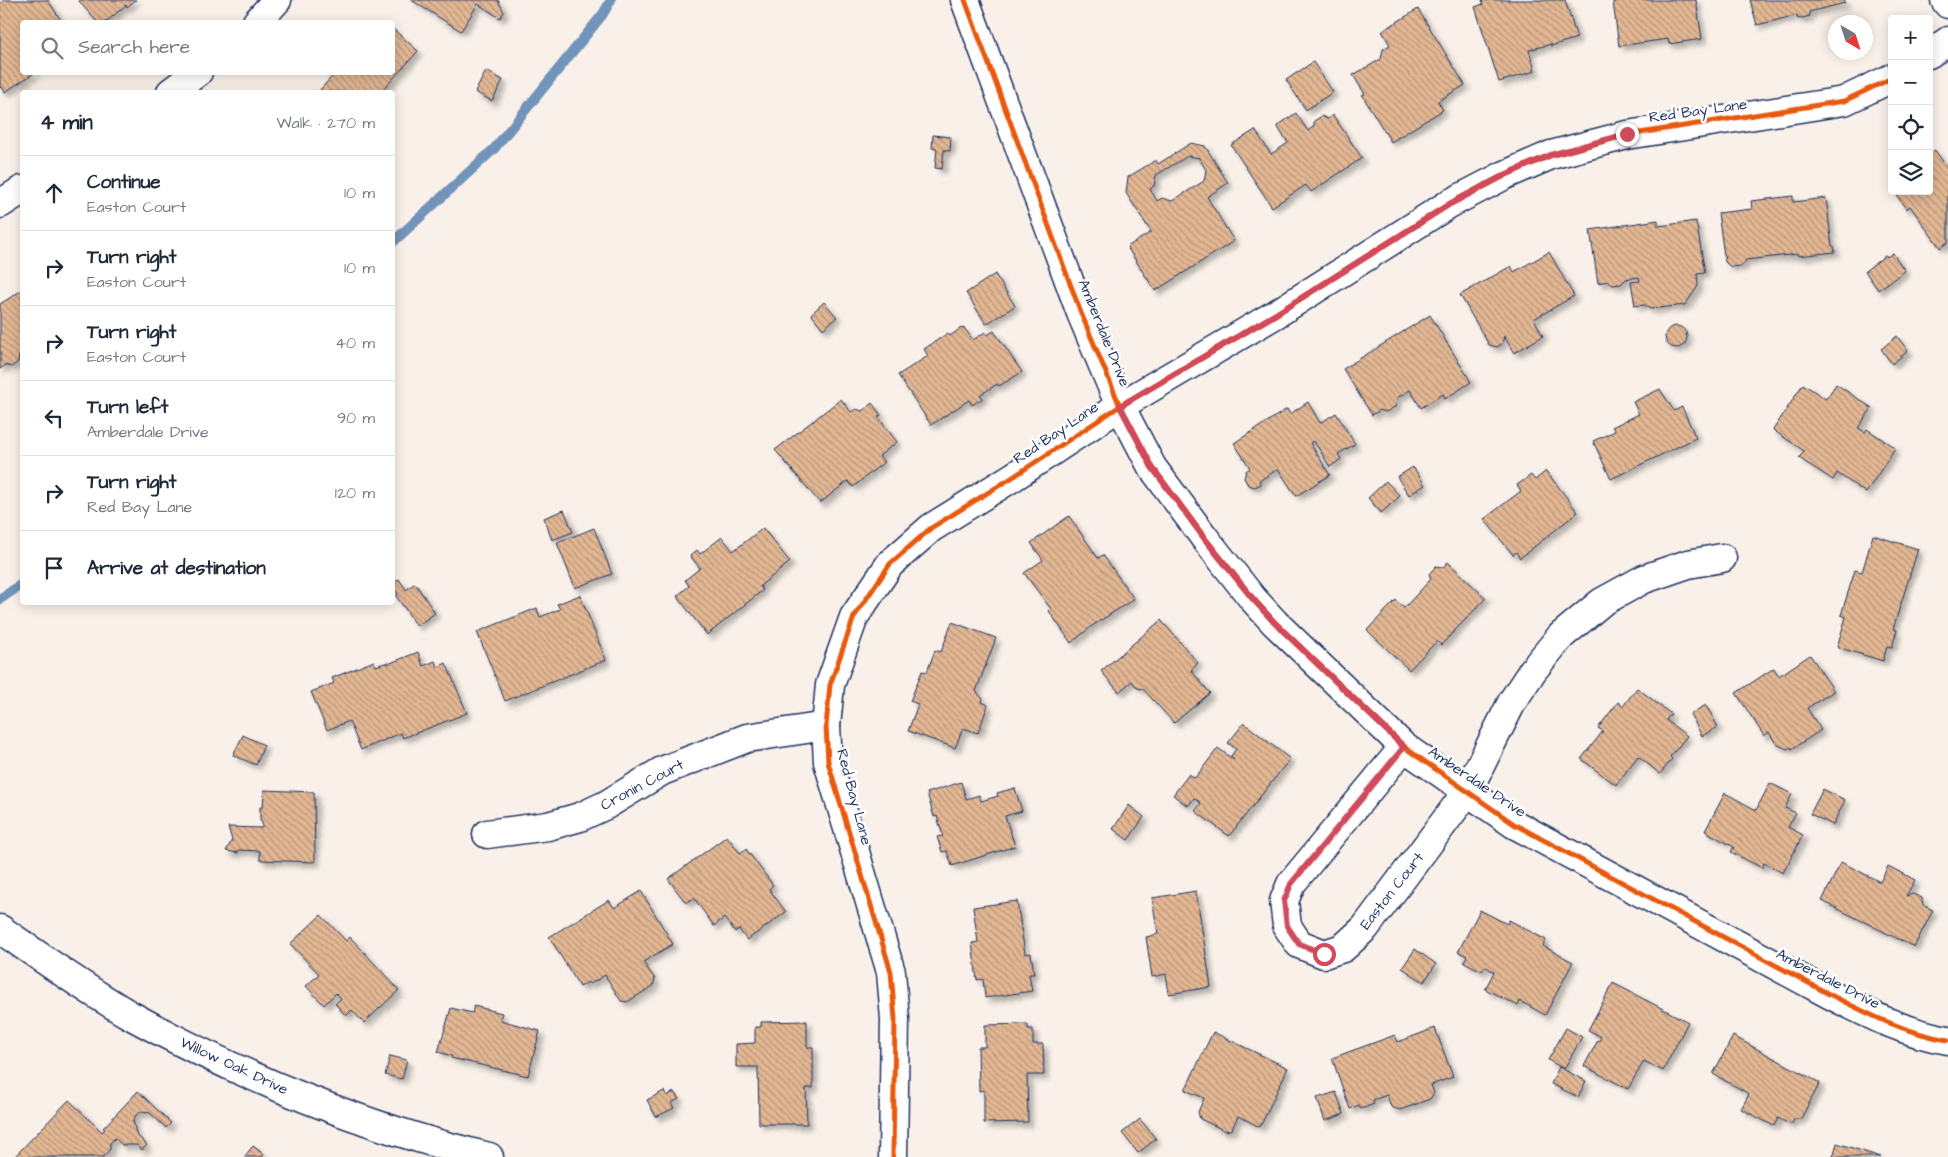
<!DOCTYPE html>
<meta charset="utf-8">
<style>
body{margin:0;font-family:"Architects Daughter",sans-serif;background:#f6f6f7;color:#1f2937}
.controls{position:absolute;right:15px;top:15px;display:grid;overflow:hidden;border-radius:5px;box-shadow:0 2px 12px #0003}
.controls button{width:45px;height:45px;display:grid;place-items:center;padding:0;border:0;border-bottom:1px solid #e0e1e3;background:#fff;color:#1f2937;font:25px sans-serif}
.compass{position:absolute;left:1828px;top:15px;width:45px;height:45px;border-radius:50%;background:#fff;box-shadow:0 2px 12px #0003;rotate:141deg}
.stop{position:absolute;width:15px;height:15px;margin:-11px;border:4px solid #d1495b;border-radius:50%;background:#fff}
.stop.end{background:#d1495b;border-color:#fff;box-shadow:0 1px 5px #0008}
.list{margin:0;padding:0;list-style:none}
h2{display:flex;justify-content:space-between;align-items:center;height:65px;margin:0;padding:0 20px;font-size:21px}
h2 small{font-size:16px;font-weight:400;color:#747a83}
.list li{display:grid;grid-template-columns:32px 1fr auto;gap:15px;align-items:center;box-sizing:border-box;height:75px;padding:0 20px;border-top:1px solid #e0e1e3}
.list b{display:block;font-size:19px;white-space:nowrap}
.list p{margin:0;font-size:16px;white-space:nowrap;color:#747a83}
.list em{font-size:16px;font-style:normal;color:#747a83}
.icon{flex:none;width:28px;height:28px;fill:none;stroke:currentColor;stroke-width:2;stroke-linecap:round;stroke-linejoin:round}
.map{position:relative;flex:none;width:1948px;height:1157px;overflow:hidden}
.search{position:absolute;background:#fff;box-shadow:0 2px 12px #0003;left:20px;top:20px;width:375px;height:55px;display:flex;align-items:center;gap:12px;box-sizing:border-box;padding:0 18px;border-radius:5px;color:#747a83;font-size:19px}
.panel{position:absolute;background:#fff;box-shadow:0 2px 12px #0003;left:20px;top:90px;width:375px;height:515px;border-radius:5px}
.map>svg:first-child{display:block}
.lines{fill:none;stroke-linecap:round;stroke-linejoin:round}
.stream{stroke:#7294ba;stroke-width:10}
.building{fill:url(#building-back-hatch);stroke:#1b2f5e;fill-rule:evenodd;filter:url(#shadow)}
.street-casing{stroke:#1b2f5e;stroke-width:31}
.secondary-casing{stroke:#1b2f5e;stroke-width:31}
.street{stroke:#fff;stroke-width:28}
.secondary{stroke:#fff;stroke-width:28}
.cycleway-casing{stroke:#fff;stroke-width:8}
.cycleway{stroke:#e8590c;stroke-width:5}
.route{stroke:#d1495b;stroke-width:6}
.labels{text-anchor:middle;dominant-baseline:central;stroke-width:5;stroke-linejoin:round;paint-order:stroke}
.street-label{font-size:15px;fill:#1b2f5e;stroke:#fff}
</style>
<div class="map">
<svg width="1948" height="1157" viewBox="0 0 1948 1157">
<defs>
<pattern id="building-back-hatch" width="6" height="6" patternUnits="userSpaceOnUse" patternTransform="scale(1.25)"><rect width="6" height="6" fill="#e3b793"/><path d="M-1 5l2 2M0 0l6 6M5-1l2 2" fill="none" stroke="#b7957b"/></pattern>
<filter id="shadow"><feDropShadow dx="4.5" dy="4.5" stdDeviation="2.5" flood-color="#0004"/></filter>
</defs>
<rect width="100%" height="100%" fill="#f9f1e9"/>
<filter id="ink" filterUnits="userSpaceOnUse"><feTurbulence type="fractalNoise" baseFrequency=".02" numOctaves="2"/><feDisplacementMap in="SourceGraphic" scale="10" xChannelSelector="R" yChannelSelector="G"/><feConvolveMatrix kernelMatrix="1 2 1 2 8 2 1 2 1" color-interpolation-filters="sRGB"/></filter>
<g filter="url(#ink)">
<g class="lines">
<!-- stream -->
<g class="stream">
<path d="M 392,243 L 494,149 L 603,14 L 611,0"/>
<path d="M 0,599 L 22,584"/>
</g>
</g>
<!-- building -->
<g class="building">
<path d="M 4,0 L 48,0 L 62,22 L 22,22 L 22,72 L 36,72 L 5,92 L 2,87 L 0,88 L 0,3 Z"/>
<path d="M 78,0 L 136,0 L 127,7 L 126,5 L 106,22 L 97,22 Z"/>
<path d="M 411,0 L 498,0 L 504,12 L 500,18 L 478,4 L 461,31 Z"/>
<path d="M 1482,0 L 1565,0 L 1577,38 L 1551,46 L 1551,44 L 1529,50 L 1535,71 L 1499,82 L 1475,7 L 1483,4 Z"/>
<path d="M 1623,0 L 1696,0 L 1702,39 L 1669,44 L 1668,39 L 1619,46 L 1613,2 Z"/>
<path d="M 1750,0 L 1844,0 L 1845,3 L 1809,12 L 1810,16 L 1798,19 L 1797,15 L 1757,25 Z"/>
<path d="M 1418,9 L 1465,85 L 1438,101 L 1443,110 L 1391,142 L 1362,95 L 1365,94 L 1353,75 L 1381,59 L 1383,49 L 1390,45 L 1382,31 Z"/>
<path d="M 392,28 L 418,51 L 381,92 L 318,92 L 336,72 L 392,72 Z"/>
<path d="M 1313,62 L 1333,92 L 1306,110 L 1286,80 Z"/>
<path d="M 486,71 L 503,80 L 492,101 L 475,92 Z"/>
<path d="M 1296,113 L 1308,131 L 1314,126 L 1314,121 L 1322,116 L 1327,119 L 1333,115 L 1362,158 L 1311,192 L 1306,185 L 1272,207 L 1231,145 L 1255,130 L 1271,154 L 1288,143 L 1277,126 Z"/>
<path d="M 933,135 L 951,137 L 950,151 L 944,150 L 942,169 L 935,168 L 937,149 L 932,148 Z"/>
<path d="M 1191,143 L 1205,146 L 1228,183 L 1207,197 L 1234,241 L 1155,291 L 1127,247 L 1151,232 L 1126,193 L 1128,177 L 1156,160 L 1158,164 ZM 1188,156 L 1199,158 L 1206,170 L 1204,181 L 1172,201 L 1162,198 L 1157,201 L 1150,189 L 1154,186 L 1156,175 Z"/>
<path d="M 1935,150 L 1948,169 L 1948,242 L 1940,248 L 1910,206 L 1906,209 L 1897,196 L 1902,193 L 1900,191 L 1929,191 L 1929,154 Z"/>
<path d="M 1793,196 L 1793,202 L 1826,198 L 1832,246 L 1834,246 L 1835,252 L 1798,256 L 1798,254 L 1746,260 L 1742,266 L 1731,267 L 1725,262 L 1718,213 L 1752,209 L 1751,201 Z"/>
<path d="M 1658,220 L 1658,226 L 1696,221 L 1705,273 L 1697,274 L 1698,286 L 1685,305 L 1650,309 L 1645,305 L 1635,306 L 1631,282 L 1640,281 L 1639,277 L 1626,279 L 1621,284 L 1613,285 L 1608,281 L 1598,283 L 1590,230 Z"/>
<path d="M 1549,252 L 1574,296 L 1534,319 L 1543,336 L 1514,353 L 1504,336 L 1502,344 L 1497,347 L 1489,345 L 1460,295 L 1511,266 L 1514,272 Z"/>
<path d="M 1893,253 L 1905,271 L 1878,290 L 1865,271 L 1886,255 L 1887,257 Z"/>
<path d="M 995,274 L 1015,306 L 986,324 L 966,293 Z"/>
<path d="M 22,290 L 22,354 L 19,356 L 18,362 L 11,367 L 6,365 L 0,369 L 0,304 Z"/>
<path d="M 824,302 L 837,317 L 823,329 L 811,314 Z"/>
<path d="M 1430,315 L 1471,382 L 1445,399 L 1443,394 L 1421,408 L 1410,390 L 1397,398 L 1396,406 L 1386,412 L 1380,410 L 1372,415 L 1343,369 Z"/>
<circle cx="1676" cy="337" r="11"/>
<path d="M 961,328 L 965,329 L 973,340 L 985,332 L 987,335 L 994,331 L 1022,372 L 999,386 L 997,384 L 980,395 L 983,398 L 972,405 L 969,400 L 931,425 L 898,375 L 928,356 L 924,349 L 948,333 L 950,336 Z"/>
<path d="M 1897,336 L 1908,351 L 1892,364 L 1881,349 Z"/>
<path d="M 1803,384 L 1826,399 L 1836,384 L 1872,408 L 1858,428 L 1865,432 L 1867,429 L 1895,448 L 1866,493 L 1837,473 L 1833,480 L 1799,458 L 1804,451 L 1773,430 Z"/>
<path d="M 1660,389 L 1674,411 L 1682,407 L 1696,438 L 1611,479 L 1593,441 L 1615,431 L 1612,427 L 1639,414 L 1633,402 Z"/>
<path d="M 841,399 L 851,412 L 856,409 L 862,411 L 872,403 L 881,415 L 878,417 L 897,442 L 879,456 L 884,462 L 853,487 L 848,481 L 820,503 L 775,450 Z"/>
<path d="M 1308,402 L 1320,423 L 1336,413 L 1355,444 L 1338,454 L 1341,459 L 1330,467 L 1314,441 L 1310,443 L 1330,475 L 1296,496 L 1278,469 L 1259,481 L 1261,484 L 1255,487 L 1248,485 L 1244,478 L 1246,471 L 1250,468 L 1234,443 L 1287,409 L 1290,414 Z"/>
<path d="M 1413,467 L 1425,485 L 1409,495 L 1397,477 Z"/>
<path d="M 1546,471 L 1578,512 L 1520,558 L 1516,552 L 1513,555 L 1484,519 L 1521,491 L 1517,485 L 1531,475 L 1535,480 Z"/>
<path d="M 1386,481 L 1400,496 L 1381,513 L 1368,498 Z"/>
<path d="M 564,510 L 573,532 L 552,540 L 544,518 Z"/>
<path d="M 1069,516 L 1098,558 L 1103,555 L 1134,599 L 1092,626 L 1071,643 L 1049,611 L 1051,609 L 1024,573 L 1043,560 L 1031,543 Z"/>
<path d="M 594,528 L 612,574 L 575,588 L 557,543 Z"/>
<path d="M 763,528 L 790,562 L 760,586 L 763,590 L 707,635 L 677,596 L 689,586 L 685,580 L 700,568 L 690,556 L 697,550 L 700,554 L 722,537 L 733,551 Z"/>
<path d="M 1873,535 L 1918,549 L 1893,629 L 1897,630 L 1892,647 L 1887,646 L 1883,661 L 1837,647 L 1846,617 L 1841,615 L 1855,570 L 1862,572 Z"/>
<path d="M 1448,562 L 1486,598 L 1441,645 L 1437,641 L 1409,670 L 1367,630 L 1396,600 L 1404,608 L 1431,579 L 1429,574 L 1436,566 L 1443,567 Z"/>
<path d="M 399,579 L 406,590 L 415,583 L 435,613 L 417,626 L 396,596 L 398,594 L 392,586 L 392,584 Z"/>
<path d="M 580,595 L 606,660 L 505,701 L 477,632 L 537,608 L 540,617 L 560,609 L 557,604 Z"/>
<path d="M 1161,620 L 1198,663 L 1191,670 L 1210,693 L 1174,723 L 1143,689 L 1137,688 L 1132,681 L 1119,692 L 1101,671 Z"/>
<path d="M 952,622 L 996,638 L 976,691 L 983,699 L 982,702 L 988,705 L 978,733 L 963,728 L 955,748 L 908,731 L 918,704 L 910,701 L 922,671 L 927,672 L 935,650 L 941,652 Z"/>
<path d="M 418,652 L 423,666 L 435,661 L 438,667 L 446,663 L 467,713 L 403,738 L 401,733 L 361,750 L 349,721 L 327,730 L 311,692 L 334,683 L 332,678 L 374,661 L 376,666 L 388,662 L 388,664 Z"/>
<path d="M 1810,655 L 1834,691 L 1807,708 L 1821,730 L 1792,749 L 1791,747 L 1787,749 L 1776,744 L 1769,732 L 1764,736 L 1736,693 L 1774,668 L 1779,676 Z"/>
<path d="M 1637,688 L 1671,714 L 1666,720 L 1687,736 L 1670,757 L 1672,759 L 1660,774 L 1638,756 L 1616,785 L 1581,759 L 1603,731 L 1598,728 L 1618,702 L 1623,706 Z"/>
<path d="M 1706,705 L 1718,727 L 1702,736 L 1690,714 Z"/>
<path d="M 1244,723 L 1290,759 L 1229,836 L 1195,811 L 1201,803 L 1194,798 L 1188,806 L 1173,795 L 1189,774 L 1195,778 L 1218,748 L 1234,760 L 1231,756 L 1236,749 L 1228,743 Z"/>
<path d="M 243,735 L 264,745 L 256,765 L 233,755 Z"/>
<path d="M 961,782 L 966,799 L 979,795 L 981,801 L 998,796 L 997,793 L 1015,788 L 1022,811 L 1005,816 L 1015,846 L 952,866 L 947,851 L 942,852 L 937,837 L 943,836 L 937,816 L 934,817 L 927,793 Z"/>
<path d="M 1770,783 L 1792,794 L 1785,808 L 1796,813 L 1788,827 L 1803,835 L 1783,873 L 1764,863 L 1762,868 L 1731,852 L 1734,847 L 1705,831 L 1725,793 L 1756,810 Z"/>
<path d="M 1823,789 L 1845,800 L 1833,825 L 1810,814 Z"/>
<path d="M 264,790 L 314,792 L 315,862 L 260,860 L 260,851 L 238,850 L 238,853 L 226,851 L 232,840 L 228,827 L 262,828 L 262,822 L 260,821 L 260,807 L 263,807 Z"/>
<path d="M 1129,805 L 1144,817 L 1128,840 L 1113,829 Z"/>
<path d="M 727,836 L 740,853 L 746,849 L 773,885 L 769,889 L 786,912 L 747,940 L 739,929 L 735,932 L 724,918 L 714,926 L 694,898 L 686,903 L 668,879 Z"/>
<path d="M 1841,862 L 1880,882 L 1888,866 L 1915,880 L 1906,896 L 1913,894 L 1922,898 L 1923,905 L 1933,910 L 1914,947 L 1822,901 Z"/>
<path d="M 641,891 L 673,944 L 643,962 L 655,979 L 653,986 L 627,1002 L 621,1001 L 605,975 L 590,984 L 588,982 L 580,987 L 549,937 L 609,900 L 614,908 Z"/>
<path d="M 1196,891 L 1211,987 L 1169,994 L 1166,974 L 1152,977 L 1146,937 L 1158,934 L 1152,898 Z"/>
<path d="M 1017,901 L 1025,954 L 1031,953 L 1034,974 L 1029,974 L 1032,991 L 985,998 L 983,979 L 977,980 L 972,943 L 978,942 L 973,907 Z"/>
<path d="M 1480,910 L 1507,924 L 1509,920 L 1546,940 L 1543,946 L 1573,962 L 1545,1015 L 1520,1001 L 1518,1006 L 1485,989 L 1494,972 L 1485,966 L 1482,971 L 1464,962 L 1467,956 L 1458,952 Z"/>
<path d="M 321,915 L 346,941 L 350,937 L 399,990 L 364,1023 L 352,1010 L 346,1016 L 335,1004 L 341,998 L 336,993 L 324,1005 L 306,986 L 319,974 L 290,944 Z"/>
<path d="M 1415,949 L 1436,964 L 1424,982 L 1402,968 Z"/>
<path d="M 1613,983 L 1688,1022 L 1663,1071 L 1644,1061 L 1628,1089 L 1584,1066 L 1598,1040 L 1599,1041 L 1601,1037 L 1588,1030 Z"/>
<path d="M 474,1006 L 502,1013 L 500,1020 L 540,1031 L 528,1076 L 451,1058 L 452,1056 L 438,1052 L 451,1008 L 472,1013 Z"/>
<path d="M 807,1021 L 807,1047 L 813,1047 L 813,1088 L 806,1088 L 807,1124 L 759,1124 L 758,1067 L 736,1067 L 736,1044 L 755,1043 L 755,1027 L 761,1027 L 761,1022 Z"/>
<path d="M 1028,1024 L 1028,1029 L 1033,1029 L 1033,1044 L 1043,1044 L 1044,1075 L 1027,1075 L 1028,1122 L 984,1123 L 984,1090 L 979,1091 L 978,1047 L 985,1047 L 985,1025 Z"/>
<path d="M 1435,1028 L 1453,1077 L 1431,1085 L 1434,1093 L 1430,1099 L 1400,1110 L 1391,1107 L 1387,1095 L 1373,1100 L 1374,1104 L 1361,1109 L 1359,1105 L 1350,1109 L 1332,1058 L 1395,1035 L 1398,1042 Z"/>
<path d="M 1566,1028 L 1582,1037 L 1564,1069 L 1548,1060 Z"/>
<path d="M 1213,1032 L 1288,1068 L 1260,1127 L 1238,1116 L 1232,1129 L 1226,1131 L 1200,1119 L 1198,1112 L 1204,1098 L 1185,1090 Z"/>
<path d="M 1733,1036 L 1820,1083 L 1800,1120 L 1795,1118 L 1791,1125 L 1778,1118 L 1774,1126 L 1741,1109 L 1749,1094 L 1713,1074 Z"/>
<path d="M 390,1056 L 407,1060 L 402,1079 L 385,1075 Z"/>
<path d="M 1559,1067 L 1586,1081 L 1578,1097 L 1551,1084 Z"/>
<path d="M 138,1091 L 171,1123 L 166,1128 L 150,1113 L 141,1112 L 136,1115 L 133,1120 L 136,1134 L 147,1145 L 142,1150 L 137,1145 L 122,1145 L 115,1138 L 110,1143 L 110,1149 L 103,1157 L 17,1157 L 15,1156 L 69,1100 L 102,1132 L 105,1129 L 103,1128 Z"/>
<path d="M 664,1091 L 667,1096 L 674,1092 L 679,1099 L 671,1103 L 674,1108 L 656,1117 L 647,1100 Z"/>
<path d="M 1336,1092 L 1344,1114 L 1325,1121 L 1317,1098 Z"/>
<path d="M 1140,1119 L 1156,1139 L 1138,1153 L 1122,1133 Z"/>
<path d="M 1837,1143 L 1881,1157 L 1833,1157 Z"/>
<path d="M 253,1146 L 264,1154 L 262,1157 L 244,1157 Z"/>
</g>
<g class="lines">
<defs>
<g id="street">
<path d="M 965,0 L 1081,313 L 1120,406 L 1152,467 L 1204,537 L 1253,599 L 1275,623 L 1404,747 L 1514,824 L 1829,994 C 1868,1014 1905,1033 1948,1040"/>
<path d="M 1945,0 L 1948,4"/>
<path d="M 257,22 L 277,0"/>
<path d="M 1929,54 L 1948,41"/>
<path d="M 171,92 L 198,72"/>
<path d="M 0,204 L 22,190"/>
<path d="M 1404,747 L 1291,884 L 1284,901 L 1287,926 L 1299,944 L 1324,954 L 1343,948 L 1365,928 L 1467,792 L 1512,702 L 1533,670 L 1561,636 L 1602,602 L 1644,579 L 1688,564 L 1722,558"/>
<path d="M 487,834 L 548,826 L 580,817 L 606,805 L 662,771 L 747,738 L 826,726"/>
<path d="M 893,1157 L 895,1019 L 891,972 L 828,762 L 826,726 L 830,685 L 854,617 L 890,564 L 931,528 L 1013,477 L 1120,406 L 1276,314 L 1449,204 L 1505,175 L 1551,155 L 1627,135 L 1844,101 L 1892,78"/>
</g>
<path id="secondary" d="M 0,929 C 43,959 85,989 130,1015 C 240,1076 366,1128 489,1157"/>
</defs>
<!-- street casing -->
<use href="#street" class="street-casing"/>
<!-- secondary casing -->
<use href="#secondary" class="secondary-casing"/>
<!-- street -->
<use href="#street" class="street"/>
<!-- secondary -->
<use href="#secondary" class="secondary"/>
<defs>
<g id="cycleway">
<path d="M 965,0 L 1081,313 L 1120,406 L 1152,467 L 1204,537 L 1253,599 L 1275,623 L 1404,747 L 1514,824 L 1829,994 C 1868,1014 1905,1033 1948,1040"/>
<path d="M 893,1157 L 895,1019 L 891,972 L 828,762 L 826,726 L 830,685 L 854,617 L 890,564 L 931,528 L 1013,477 L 1120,406 L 1276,314 L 1449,204 L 1505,175 L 1551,155 L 1627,135 L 1844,101 L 1892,78"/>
</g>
</defs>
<!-- cycleway casing -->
<use href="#cycleway" class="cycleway-casing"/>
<!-- cycleway -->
<use href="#cycleway" class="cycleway"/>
</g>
</g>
<g class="lines" filter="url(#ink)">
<!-- route -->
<path class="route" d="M 1324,954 L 1299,944 L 1287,926 L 1284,901 L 1291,884 L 1404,747 L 1275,623 L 1253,599 L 1204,538 L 1152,467 L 1120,406 L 1276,314 L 1450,204 L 1505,175 L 1551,155 L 1627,134"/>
</g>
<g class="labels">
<!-- street labels -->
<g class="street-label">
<text transform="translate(1698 111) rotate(-8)">Red Bay Lane</text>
<text transform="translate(1104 333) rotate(68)">Amberdale Drive</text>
<text transform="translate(1056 433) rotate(-34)">Red Bay Lane</text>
<text transform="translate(1477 782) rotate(34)">Amberdale Drive</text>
<text transform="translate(642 785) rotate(-28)">Cronin Court</text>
<text transform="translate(854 797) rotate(75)">Red Bay Lane</text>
<text transform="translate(1392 891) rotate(-52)">Easton Court</text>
<text transform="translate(1828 979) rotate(27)">Amberdale Drive</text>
<text transform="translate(234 1066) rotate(25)">Willow Oak Drive</text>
</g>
</g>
</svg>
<div class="controls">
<button>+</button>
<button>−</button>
<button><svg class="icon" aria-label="locate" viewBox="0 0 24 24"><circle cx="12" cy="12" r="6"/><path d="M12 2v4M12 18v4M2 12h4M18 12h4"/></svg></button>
<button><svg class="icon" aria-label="layers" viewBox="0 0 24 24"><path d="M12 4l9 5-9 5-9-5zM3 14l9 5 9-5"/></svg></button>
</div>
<svg class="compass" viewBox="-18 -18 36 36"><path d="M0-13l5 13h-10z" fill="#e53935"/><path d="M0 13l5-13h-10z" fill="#747a83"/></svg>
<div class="stop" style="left:1324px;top:954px"></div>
<div class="stop end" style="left:1627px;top:134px"></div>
<div class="search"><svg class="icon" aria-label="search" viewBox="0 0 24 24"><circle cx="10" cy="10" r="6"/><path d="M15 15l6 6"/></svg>Search here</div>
<section class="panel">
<h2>4 min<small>Walk · 270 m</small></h2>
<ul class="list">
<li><svg class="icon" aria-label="ahead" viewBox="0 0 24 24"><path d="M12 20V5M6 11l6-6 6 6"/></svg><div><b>Continue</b><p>Easton Court</p></div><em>10 m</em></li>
<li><svg class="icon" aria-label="right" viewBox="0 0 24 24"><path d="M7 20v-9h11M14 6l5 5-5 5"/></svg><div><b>Turn right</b><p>Easton Court</p></div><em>10 m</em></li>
<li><svg class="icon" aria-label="right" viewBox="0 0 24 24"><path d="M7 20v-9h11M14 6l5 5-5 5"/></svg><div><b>Turn right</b><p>Easton Court</p></div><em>40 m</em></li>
<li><svg class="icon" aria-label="left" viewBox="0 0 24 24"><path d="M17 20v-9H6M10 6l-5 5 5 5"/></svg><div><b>Turn left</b><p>Amberdale Drive</p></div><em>90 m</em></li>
<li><svg class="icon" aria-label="right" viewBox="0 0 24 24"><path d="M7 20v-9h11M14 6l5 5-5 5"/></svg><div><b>Turn right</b><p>Red Bay Lane</p></div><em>120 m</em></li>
<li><svg class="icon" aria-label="arrive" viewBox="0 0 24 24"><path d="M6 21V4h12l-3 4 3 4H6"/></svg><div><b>Arrive at destination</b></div></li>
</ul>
</section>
</div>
